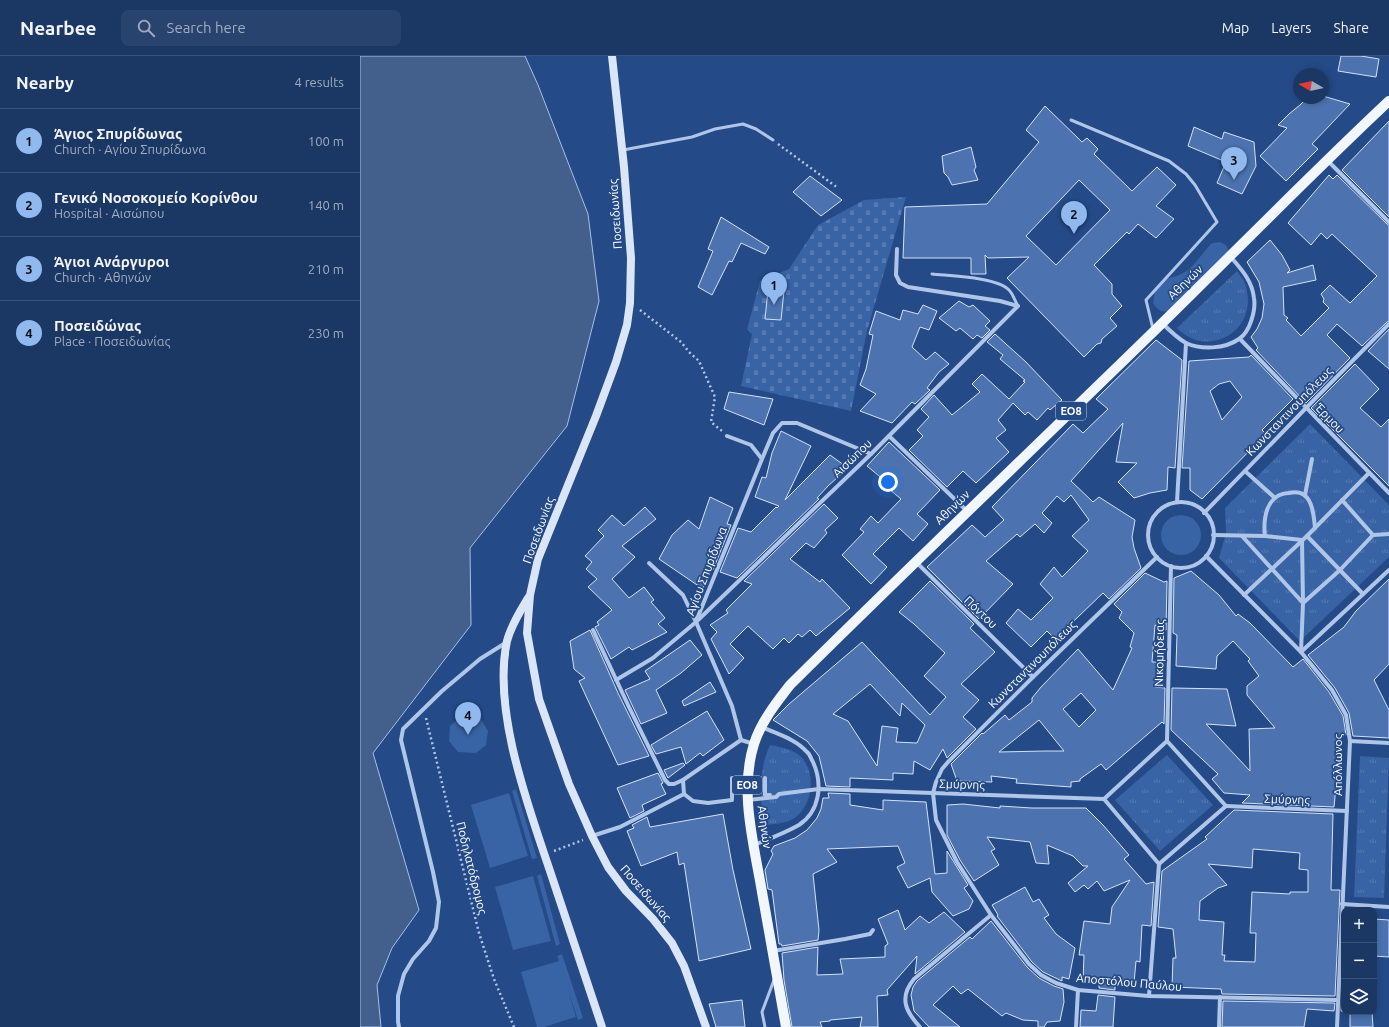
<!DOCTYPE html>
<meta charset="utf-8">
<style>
body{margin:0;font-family:Ubuntu,sans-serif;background:#28436e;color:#f1f3f6}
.controls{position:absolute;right:12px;bottom:12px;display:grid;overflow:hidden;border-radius:8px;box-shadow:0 2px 6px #0003}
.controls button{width:36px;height:36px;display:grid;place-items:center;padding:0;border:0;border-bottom:1px solid #395279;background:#1b3865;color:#f1f3f6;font:20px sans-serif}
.compass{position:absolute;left:933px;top:12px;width:36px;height:36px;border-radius:50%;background:#1b3865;box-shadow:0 2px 6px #0003;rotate:279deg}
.you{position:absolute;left:528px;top:426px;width:14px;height:14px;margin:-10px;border:3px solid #fff;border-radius:50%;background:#1a73e8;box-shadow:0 0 0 6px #1a73e833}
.badge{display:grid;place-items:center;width:26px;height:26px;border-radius:50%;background:#90b9f0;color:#111;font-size:13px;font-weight:700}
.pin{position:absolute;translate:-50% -33px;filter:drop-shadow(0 1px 2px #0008)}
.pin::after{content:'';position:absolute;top:21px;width:14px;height:12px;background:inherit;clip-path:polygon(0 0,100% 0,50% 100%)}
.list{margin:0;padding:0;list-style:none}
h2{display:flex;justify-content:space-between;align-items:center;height:52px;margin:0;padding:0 16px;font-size:17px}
h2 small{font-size:13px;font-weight:400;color:#a0acbf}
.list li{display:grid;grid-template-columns:26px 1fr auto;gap:12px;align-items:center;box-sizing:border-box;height:64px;padding:0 16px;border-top:1px solid #395279}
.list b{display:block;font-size:15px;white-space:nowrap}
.list p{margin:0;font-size:13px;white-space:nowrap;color:#a0acbf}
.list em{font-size:13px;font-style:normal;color:#a0acbf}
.icon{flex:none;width:22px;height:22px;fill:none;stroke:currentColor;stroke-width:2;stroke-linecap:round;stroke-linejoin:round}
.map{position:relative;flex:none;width:1029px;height:971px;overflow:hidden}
header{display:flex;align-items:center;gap:24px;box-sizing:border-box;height:56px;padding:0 20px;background:#1b3865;border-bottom:1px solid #395279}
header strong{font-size:19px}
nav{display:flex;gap:22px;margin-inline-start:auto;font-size:14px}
.search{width:280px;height:36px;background:#28436e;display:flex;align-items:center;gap:10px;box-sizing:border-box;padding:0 14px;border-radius:8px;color:#a0acbf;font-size:15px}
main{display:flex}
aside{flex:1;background:#1b3865}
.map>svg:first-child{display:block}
.green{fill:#3863a4}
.cemetery{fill:url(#cemetery-stones)}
.park{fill:url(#park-tufts)}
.water{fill:#435f8b;stroke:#a3c1ea}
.building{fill:#4c73af;stroke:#d3e2f7;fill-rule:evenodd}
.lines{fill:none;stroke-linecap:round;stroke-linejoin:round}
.street-tunnel{stroke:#456599;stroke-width:4;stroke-dasharray:4 2;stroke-linecap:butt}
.path{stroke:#afc6e9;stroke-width:2.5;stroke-dasharray:2 3;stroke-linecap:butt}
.lane{stroke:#afc6e9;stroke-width:3}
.street{stroke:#afc6e9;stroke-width:4}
.secondary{stroke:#dae5f8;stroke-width:8}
.primary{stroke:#f2f6fe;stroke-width:10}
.labels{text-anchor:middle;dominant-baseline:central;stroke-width:3.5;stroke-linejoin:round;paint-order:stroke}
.shield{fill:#244a87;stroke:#bdc9db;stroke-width:1}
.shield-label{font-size:11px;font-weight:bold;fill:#fff}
.street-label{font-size:12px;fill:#fff;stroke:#244a87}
</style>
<header>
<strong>Nearbee</strong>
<div class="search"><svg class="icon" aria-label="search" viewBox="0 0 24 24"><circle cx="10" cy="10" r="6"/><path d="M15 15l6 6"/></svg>Search here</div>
<nav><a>Map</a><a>Layers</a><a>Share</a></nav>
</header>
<main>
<aside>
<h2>Nearby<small>4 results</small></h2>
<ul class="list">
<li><span class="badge">1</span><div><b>Άγιος Σπυρίδωνας</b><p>Church · Αγίου Σπυρίδωνα</p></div><em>100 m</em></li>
<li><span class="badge">2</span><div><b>Γενικό Νοσοκομείο Κορίνθου</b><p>Hospital · Αισώπου</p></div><em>140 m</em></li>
<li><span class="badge">3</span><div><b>Άγιοι Ανάργυροι</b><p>Church · Αθηνών</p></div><em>210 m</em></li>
<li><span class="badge">4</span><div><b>Ποσειδώνας</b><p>Place · Ποσειδωνίας</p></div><em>230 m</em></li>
</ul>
</aside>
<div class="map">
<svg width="1029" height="971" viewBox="0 0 1029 971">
<defs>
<pattern id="cemetery-stones" width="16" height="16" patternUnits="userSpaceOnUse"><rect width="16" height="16" fill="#3863a4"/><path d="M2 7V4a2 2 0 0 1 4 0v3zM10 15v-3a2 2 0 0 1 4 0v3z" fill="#567ab2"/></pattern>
<pattern id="park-tufts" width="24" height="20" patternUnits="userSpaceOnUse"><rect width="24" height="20" fill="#3863a4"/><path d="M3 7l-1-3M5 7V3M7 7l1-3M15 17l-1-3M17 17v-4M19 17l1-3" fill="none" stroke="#567ab2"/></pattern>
</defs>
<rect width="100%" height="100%" fill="#244a87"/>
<!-- green -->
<g class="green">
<path d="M 860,186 L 866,189 L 868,193 L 867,198 L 808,255 C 800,257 797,253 793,247 C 797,215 810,228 829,213 C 837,206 844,195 852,187 Z"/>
<circle cx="821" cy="479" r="20"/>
<path d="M 101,660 L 120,662 L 128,675 L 126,689 L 116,697 L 98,696 L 89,685 L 90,670 Z"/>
<path d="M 156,733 L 177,802 L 172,803 L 152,735 Z"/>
<path d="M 149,737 L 168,800 L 130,812 L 111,749 Z"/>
<path d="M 181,818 L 200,888 L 196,890 L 177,820 Z"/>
<path d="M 173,820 L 191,885 L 153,894 L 135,831 Z"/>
<path d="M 202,898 L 223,962 L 218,964 L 207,931 L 216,961 L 184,971 L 177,971 L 161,916 L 199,905 L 197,900 Z"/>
</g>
<!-- cemetery -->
<path class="cemetery" d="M 546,141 L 507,275 L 491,355 L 381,330 L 392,278 L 387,273 L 400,225 L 429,213 L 458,169 L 504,144 Z"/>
<!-- park -->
<g class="park">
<path d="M 877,215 C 879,218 882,222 884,225 C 887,232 888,240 888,246 C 886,283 842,299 817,272 Z"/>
<path d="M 950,368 L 1029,449 L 1029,501 L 940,585 L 859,502 L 866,477 L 865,452 Z"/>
<path d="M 410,689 C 420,691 432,693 439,699 C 459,716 452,756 429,765 C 421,768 412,768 404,769 C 400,742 398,715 410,689 Z"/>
<path d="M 807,699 L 853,749 L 800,795 L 755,744 Z"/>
<path d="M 1000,700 L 1029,702 L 1024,842 L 994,841 Z"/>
</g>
<!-- water -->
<path class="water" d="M 0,0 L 165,0 L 178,29 L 228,158 L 239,245 L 207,370 L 110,492 L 111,569 L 13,697 L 59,854 L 32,892 L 17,929 L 21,971 L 0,971 Z"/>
<!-- building -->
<g class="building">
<path d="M 981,0 L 1001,0 L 1019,3 L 1016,21 L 978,15 Z"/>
<path d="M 963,40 L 990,48 L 952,88 L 958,93 L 926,125 L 900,100 L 927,72 L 918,69 L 929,58 L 940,49 L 947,42 L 963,42 Z"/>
<path d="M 685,50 L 722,86 L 727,82 L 738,93 L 734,98 L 772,135 L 797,111 L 816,129 L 796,150 L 814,163 L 796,182 L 778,168 L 769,178 L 767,176 L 734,209 L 752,228 L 752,238 L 762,250 L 750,262 L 757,270 L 742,283 L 741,287 L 737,288 L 724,301 L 647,222 L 669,201 L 628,202 L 625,199 L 626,218 L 611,218 L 611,202 L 543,202 L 545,151 L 627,148 L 679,86 L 666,74 ZM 719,124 L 750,154 L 696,209 L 666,180 Z"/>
<path d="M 1029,65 L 1029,161 L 982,114 Z"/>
<path d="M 834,71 L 862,83 L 864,76 L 894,86 L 896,110 L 882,138 L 857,127 L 866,106 L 828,90 Z"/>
<path d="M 611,91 L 616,111 L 614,114 L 618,124 L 592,129 L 588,121 L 584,117 L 582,100 Z"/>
<path d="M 969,119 L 973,123 L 977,119 L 1027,168 L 1029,169 L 1029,265 L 1027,266 L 1002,290 L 977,268 L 967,279 L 990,302 L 946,347 L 896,294 L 898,292 L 891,281 L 897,273 L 902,262 L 904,248 L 899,226 L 887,206 L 910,184 L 922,199 L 930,214 L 927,217 L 953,209 L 956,224 L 923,231 L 924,259 L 928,262 L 926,264 L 941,280 L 969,252 L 963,246 L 964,243 L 961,238 L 970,229 L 990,247 L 1017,220 L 972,178 L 967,183 L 961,177 L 951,189 L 928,167 Z"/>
<path d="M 450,120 L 482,144 L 461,160 L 433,136 Z"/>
<path d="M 361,161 L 409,191 L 405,198 L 381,187 L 372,206 L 369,205 L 352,239 L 338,231 L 353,195 L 348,193 Z"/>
<path d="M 408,234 L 424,235 L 421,264 L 405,263 Z"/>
<path d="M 599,245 L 609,251 L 613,249 L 630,265 L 625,270 L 630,274 L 622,282 L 617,279 L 613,283 L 600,272 L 596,275 L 579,262 Z"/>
<path d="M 563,249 L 577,255 L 569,274 L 560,271 L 552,291 L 566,304 L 575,296 L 589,308 L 579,316 L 567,332 L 570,334 L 555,348 L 552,346 L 532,367 L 500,355 L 516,338 L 500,329 L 506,313 L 513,279 L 509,278 L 516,255 L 540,264 L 543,254 L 558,258 Z"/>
<path d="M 1029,273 L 1029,313 L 1008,295 Z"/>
<path d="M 635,278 L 666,306 L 702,344 L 690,354 L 688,352 L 677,364 L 668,356 L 665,359 L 653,347 L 638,364 L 646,374 L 636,382 L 649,396 L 616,427 L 603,415 L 587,431 L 549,394 L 563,380 L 557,374 L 569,361 L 561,353 L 574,339 L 592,359 L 620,336 L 612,328 L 622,318 L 649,343 L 665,326 L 663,325 L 665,324 L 640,303 L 643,299 L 627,286 Z"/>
<path d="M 796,284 L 822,304 L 815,412 L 808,411 L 807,434 L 790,437 L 774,442 L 758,426 L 777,407 L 756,406 L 763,367 L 711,425 L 733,446 L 739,441 L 775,464 L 772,481 L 774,492 L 781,512 L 749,543 L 743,537 L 695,583 L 687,575 L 671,591 L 646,567 L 658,553 L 671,564 L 693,542 L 680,528 L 694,511 L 702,521 L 728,495 L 712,480 L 729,464 L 711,439 L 704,446 L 697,440 L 682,457 L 692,467 L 684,477 L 675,468 L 660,481 L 657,478 L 626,505 L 653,528 L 619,563 L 567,511 L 612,469 L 625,481 L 644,464 L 632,451 L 713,368 L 723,377 L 748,353 L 736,343 Z"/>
<path d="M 891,299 L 933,343 L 902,374 L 906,378 L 842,443 L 830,434 L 830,412 L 822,412 L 829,305 L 889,301 ZM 870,325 L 882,341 L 862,364 L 850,335 L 859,328 Z"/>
<path d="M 995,308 L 1019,333 L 1000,352 L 1021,371 L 1029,363 L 1029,430 L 951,352 Z"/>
<path d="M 369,336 L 413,343 L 404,369 L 364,353 Z"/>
<path d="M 421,375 L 451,390 L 425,444 L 470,399 L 488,412 L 468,430 L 457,442 L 459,443 L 377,522 L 360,516 L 378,472 L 391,476 L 416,451 L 417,452 L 419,450 L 395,441 L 402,421 L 406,422 L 412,397 Z"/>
<path d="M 529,386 L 580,434 L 557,458 L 568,468 L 553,485 L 539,472 L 513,498 L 527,511 L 511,528 L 482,499 L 504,476 L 500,473 L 511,460 L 518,467 L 541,443 L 529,433 L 531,430 L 507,410 Z"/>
<path d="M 350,441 L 373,452 L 367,468 L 371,469 L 353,514 L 350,513 L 343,533 L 299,503 L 312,479 L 328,464 L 339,473 Z"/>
<path d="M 464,448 L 478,462 L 465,474 L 467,477 L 454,492 L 446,487 L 430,503 L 460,526 L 462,523 L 490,552 L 456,580 L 450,574 L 442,581 L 438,578 L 429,587 L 424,582 L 413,593 L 388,570 L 370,588 L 384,602 L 369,618 L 351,583 L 357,576 L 350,569 L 368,557 L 366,554 L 392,528 L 384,525 Z"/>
<path d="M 285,451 L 296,463 L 262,490 L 275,501 L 252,523 L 269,542 L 284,531 L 294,544 L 291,546 L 305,562 L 298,568 L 307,576 L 272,594 L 269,591 L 251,603 L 235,571 L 239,569 L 237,566 L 252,554 L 228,531 L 237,523 L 226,513 L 232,506 L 225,500 L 244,480 L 238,474 L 252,459 L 264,470 Z"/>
<path d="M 831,515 L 859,539 L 876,560 L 878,558 L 890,567 L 933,611 L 943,603 L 969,636 L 983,660 L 986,679 L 981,679 L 974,751 L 882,747 L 890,739 L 864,737 L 852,723 L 858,718 L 811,674 L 812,632 L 867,633 L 876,670 L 846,668 L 890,715 L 889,673 L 915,672 L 887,639 L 887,630 L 899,620 L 888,605 L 890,603 L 873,585 L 857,600 L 856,613 L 816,610 L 817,579 L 813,577 L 814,522 Z"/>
<path d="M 785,517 L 804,526 L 807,525 L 806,574 L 795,569 L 792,606 L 799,606 L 795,631 L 805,632 L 804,668 L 802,666 L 746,714 L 741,708 L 720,723 L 720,725 L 711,726 L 711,731 L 656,727 L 657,723 L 631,720 L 632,726 L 597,725 L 591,708 L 622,677 L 623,678 L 645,659 L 649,664 L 672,646 L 672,642 L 681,631 L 718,593 L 753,634 L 772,592 L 770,591 L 774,577 L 759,562 L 762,556 L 754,548 ZM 721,637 L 736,654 L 719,671 L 703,653 ZM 679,664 L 704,695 L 685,695 L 639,696 Z"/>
<path d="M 1029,523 L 1029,608 L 1014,624 L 1029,654 L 1029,682 L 993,680 L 989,657 L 975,632 L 948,599 L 984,571 L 996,555 Z"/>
<path d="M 570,525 L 614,568 L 610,572 L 635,596 L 601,628 L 619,644 L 603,661 L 616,673 L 587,702 L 583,693 L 570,714 L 554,705 L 553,718 L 533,717 L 533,724 L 490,722 L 490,731 L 466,730 L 459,700 L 447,685 L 413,664 L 429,648 L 502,586 L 570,659 L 586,641 L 564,620 L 585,597 L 554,568 L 539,556 ZM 510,628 L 540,660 L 542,647 L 565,669 L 557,687 L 536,686 L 538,672 L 522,670 L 517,710 L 488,665 L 473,658 Z"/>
<path d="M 230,574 L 258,637 L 289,700 L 258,709 L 219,625 L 225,622 L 214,613 L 210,585 Z"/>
<path d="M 330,584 L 342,599 L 321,617 L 296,634 L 307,657 L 281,668 L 265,634 L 290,623 L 285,615 Z"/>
<path d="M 350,626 L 356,636 L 324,650 L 322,645 Z"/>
<path d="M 347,655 L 364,684 L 343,700 L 340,697 L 326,708 L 321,691 L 296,698 L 291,689 Z"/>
<path d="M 323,707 L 325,709 L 308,722 L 304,714 Z"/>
<path d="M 298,717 L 303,727 L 301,728 L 306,738 L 282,749 L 284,755 L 270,762 L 257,732 Z"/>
<path d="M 468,737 L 490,738 L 490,749 L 523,754 L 523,744 L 566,746 L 575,818 L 587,817 L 587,795 L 608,829 L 604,832 L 613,845 L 609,853 L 593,860 L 572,836 L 570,822 L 548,832 L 537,811 L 545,807 L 538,790 L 467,793 L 477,806 L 453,818 L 459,874 L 458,884 L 422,890 L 421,888 L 419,888 L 412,834 L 408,833 L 405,814 L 413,798 L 411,795 L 414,790 L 435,782 L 447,774 L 457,762 L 461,753 L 463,742 L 469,742 Z"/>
<path d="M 603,748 L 640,752 L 640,750 L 672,752 L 726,752 L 743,769 L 769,799 L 764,803 L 786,828 L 794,826 L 791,870 L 782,869 L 780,906 L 776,905 L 774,927 L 755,925 L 755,934 L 739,932 L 739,927 L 723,925 L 724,899 L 719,899 L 724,865 L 750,868 L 752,851 L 770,824 L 744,835 L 737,825 L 728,833 L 724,829 L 715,836 L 708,827 L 728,810 L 723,810 L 713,800 L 687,789 L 689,808 L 676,807 L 670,786 L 627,781 L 635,793 L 631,795 L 639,809 L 614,825 L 600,804 L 587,779 L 587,749 Z"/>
<path d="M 874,754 L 973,758 L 971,834 L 980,834 L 975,940 L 862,938 L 861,933 L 812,931 L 813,902 L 816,902 L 813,873 L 798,871 L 802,815 L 847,783 L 845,781 ZM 893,793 L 940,797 L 939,813 L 948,814 L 948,836 L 930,836 L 930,838 L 892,836 L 890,877 L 896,877 L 895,906 L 864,905 L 865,899 L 862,899 L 864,866 L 839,864 L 840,845 L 858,832 L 867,829 L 848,808 L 892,812 Z"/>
<path d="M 363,758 L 373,814 L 391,893 L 339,905 L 324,807 L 319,809 L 317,796 L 281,810 L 267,775 L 274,772 L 272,769 L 287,761 L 290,771 Z"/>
<path d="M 665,831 L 673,846 L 679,843 L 689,859 L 684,862 L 696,878 L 715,892 L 709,923 L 702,921 L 702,925 L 683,916 L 672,906 L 637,860 L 638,859 L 632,849 Z"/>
<path d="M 538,854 L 545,874 L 560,860 L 569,867 L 584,856 L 605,876 L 555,918 L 557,900 L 527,934 L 528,939 L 517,940 L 518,971 L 500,971 L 502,961 L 470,964 L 470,965 L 460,966 L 462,971 L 432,971 L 424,924 L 422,897 L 458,891 L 457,919 L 483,918 L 480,903 L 525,901 L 525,890 L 528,888 L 518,863 Z"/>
<path d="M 1014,863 L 1029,864 L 1029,901 L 1014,900 Z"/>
<path d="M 631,865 L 667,911 L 679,922 L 694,930 L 703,933 L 704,946 L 700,965 L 687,966 L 684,971 L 678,971 L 678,965 L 663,964 L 646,957 L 642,960 L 608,933 L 601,938 L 593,930 L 573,949 L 600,971 L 569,971 L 554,955 L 551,939 L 553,931 L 557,925 L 610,881 L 612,883 Z"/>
<path d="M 984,894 L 984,955 L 981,955 Z"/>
<path d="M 738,939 L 755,941 L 753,971 L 720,971 L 721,954 L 736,955 Z"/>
<path d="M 382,944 L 385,971 L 356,971 L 349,948 Z"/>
<path d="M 863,945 L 975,947 L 974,955 L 947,953 L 944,971 L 862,971 Z"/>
<path d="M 990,956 L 1012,956 L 1013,971 L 990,971 Z"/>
</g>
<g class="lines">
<!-- street-tunnel -->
<path class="street-tunnel" d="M 372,722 L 405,722"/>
<!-- path -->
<g class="path">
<path d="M 418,88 L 478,132"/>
<path d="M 280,254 L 321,286 L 329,296 L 339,305 L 355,341 L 351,366 L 362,375"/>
<path d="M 66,662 L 119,877 L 134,923 L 154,971"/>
<path d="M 194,795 L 223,784"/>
</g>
<!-- lane -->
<g class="lane">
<path d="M 711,64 L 809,105 L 826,118 L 835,129 L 857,166 L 786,244 L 793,273"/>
<path d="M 263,94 L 332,81 L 355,73 L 383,68 L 396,73 L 413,84"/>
<path d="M 572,218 C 590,220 637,221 649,234 C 653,238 655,245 658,250"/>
<path d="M 405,971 L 402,956 L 414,924"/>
</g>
<!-- street -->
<g class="street">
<path d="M 967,104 L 1029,166"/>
<path d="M 802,267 C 809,274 817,282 826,287 C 841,294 865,293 879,283 C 890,276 896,254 894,242 C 892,224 881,213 870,200"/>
<path d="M 880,283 L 1029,437"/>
<path d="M 367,380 L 391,389 L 402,403"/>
<path d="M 529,380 L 607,455"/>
<path d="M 885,415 L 915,442"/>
<path d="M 945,439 L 952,403"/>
<path d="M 817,446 L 826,287"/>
<circle cx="821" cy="479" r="33"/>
<path d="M 844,457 L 946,352 L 1029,268"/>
<path d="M 853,479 L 905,480 L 942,484 L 943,547 L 941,596"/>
<path d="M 1013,479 L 1029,478"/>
<path d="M 882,480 L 943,547 L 980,514 L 1013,479 L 982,444"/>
<path d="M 905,480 C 903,463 906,438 929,437 C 934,436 940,436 944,439 C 953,445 954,462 955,472"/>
<path d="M 947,480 L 1003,538"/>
<path d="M 846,500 L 941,596 L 972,634 L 986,659 L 990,685 L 977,971"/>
<path d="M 797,501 L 673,621 L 588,706 L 582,713 L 576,726 L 573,737 L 576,764 L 597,806 L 631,859 L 669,908 L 681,919 L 696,927 L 718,934 L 789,940 L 977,944"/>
<path d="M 556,506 L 673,621"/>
<path d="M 289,507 L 323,539 L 336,566 L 372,650 L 381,684"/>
<path d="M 884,539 L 947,480 L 1009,417"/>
<path d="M 337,563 L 402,403 L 413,377 L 422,367 L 437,367 L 511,398"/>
<path d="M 233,574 L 268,649 L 305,724 L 309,728 L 314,728 L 323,724 L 381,684"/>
<path d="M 941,596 L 1029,514"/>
<path d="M 256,624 L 293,602 L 336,566 L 511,398 L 658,250 L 640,245 L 548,231 L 540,227 L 536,219 L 537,193"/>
<path d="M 381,684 L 394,688"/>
<path d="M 807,685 L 811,510"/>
<path d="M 990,685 L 1029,687"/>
<path d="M 405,722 L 405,739 L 410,739"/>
<path d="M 324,738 L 333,745 L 348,747 L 372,744 L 372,722"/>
<path d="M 744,743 L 807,685 L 866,750"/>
<path d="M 744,743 L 799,808 L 866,750"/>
<path d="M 388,744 L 416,741 L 419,738 L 459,733 L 744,743"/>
<path d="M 866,750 L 987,755"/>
<path d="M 232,780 L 260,771 L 324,738 L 323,724"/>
<path d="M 394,789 C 409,783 425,777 439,769 C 460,755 463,728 453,706 C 451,703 450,698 447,696 C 436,683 417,678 402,671"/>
<path d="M 982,848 L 1029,851"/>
<path d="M 413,895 L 485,883 L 510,878 L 513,874"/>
<path d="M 789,940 L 799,808"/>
<path d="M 39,971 L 38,966 L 38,940 L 44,918 L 53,903 L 69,885 L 76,872 L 79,846 L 73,816 L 41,684 L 43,673 L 82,635 L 120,603 L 147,586"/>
<path d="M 560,971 C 545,955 539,941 554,923 L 631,859"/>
<path d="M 716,971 L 718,934"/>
<path d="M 859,971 L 860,941"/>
</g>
<!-- secondary -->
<g class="secondary">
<path d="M 252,0 L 264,111 L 271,202 L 270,247 L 267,269 L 256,306 L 236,360 L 178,503 L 170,539 L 167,577 L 179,643 L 209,728 L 232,780 L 248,811 L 266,835 L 293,863 L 312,887 L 324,910 L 346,971"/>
<path d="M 168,542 C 160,556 151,569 147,585 C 132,655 169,752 191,818 C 208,869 225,920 242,971"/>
</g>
<!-- primary -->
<path class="primary" d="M 426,971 C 418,926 410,881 402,836 C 394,788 379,736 394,688 C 401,666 416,647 430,629 C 549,511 669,397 789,280 C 869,202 947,122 1029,45"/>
</g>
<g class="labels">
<!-- shield labels -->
<g class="shield">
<rect x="696" y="346" width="30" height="18" rx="3"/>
<rect x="372" y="720" width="30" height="18" rx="3"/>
</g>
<g class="shield-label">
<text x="711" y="355">ΕΟ8</text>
<text x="387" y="729">ΕΟ8</text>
</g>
<!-- street labels -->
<g class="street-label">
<text transform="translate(255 158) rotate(-94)">Ποσειδωνίας</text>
<text transform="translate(825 226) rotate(-44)">Αθηνών</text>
<text transform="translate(929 355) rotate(-46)">Κωνσταντινουπόλεως</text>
<text transform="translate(970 362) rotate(46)">Έρμου</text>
<text transform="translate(492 402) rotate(-44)">Αισώπου</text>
<text transform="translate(592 451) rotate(-44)">Αθηνών</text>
<text transform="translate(178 474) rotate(-70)">Ποσειδωνίας</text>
<text transform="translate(346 515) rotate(-69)">Αγίου Σπυρίδωνα</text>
<text transform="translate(621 556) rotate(44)">Πόντου</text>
<text transform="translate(799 597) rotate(-89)">Νικομήδειας</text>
<text transform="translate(672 608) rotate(-45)">Κωνσταντινουπόλεως</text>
<text transform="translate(977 709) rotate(-90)">Απόλλωνος</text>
<text transform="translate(602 728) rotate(2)">Σμύρνης</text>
<text transform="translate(927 743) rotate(2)">Σμύρνης</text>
<text transform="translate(405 771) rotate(82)">Αθηνών</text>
<text transform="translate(112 812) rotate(76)">Ποδηλατόδρομος</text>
<text transform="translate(286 837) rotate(49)">Ποσειδωνίας</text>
<text transform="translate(769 926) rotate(5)">Αποστόλου Παύλου</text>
</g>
</g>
</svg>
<div class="controls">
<button>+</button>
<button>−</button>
<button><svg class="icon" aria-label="layers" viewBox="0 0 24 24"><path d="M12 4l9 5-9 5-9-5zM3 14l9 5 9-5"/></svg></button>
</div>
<svg class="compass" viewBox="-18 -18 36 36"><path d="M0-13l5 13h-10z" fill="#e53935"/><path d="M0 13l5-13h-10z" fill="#a0acbf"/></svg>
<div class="you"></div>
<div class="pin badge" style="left:414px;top:249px">1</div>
<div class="pin badge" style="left:714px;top:178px">2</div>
<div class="pin badge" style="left:874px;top:124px">3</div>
<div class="pin badge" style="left:108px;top:679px">4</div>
</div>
</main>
